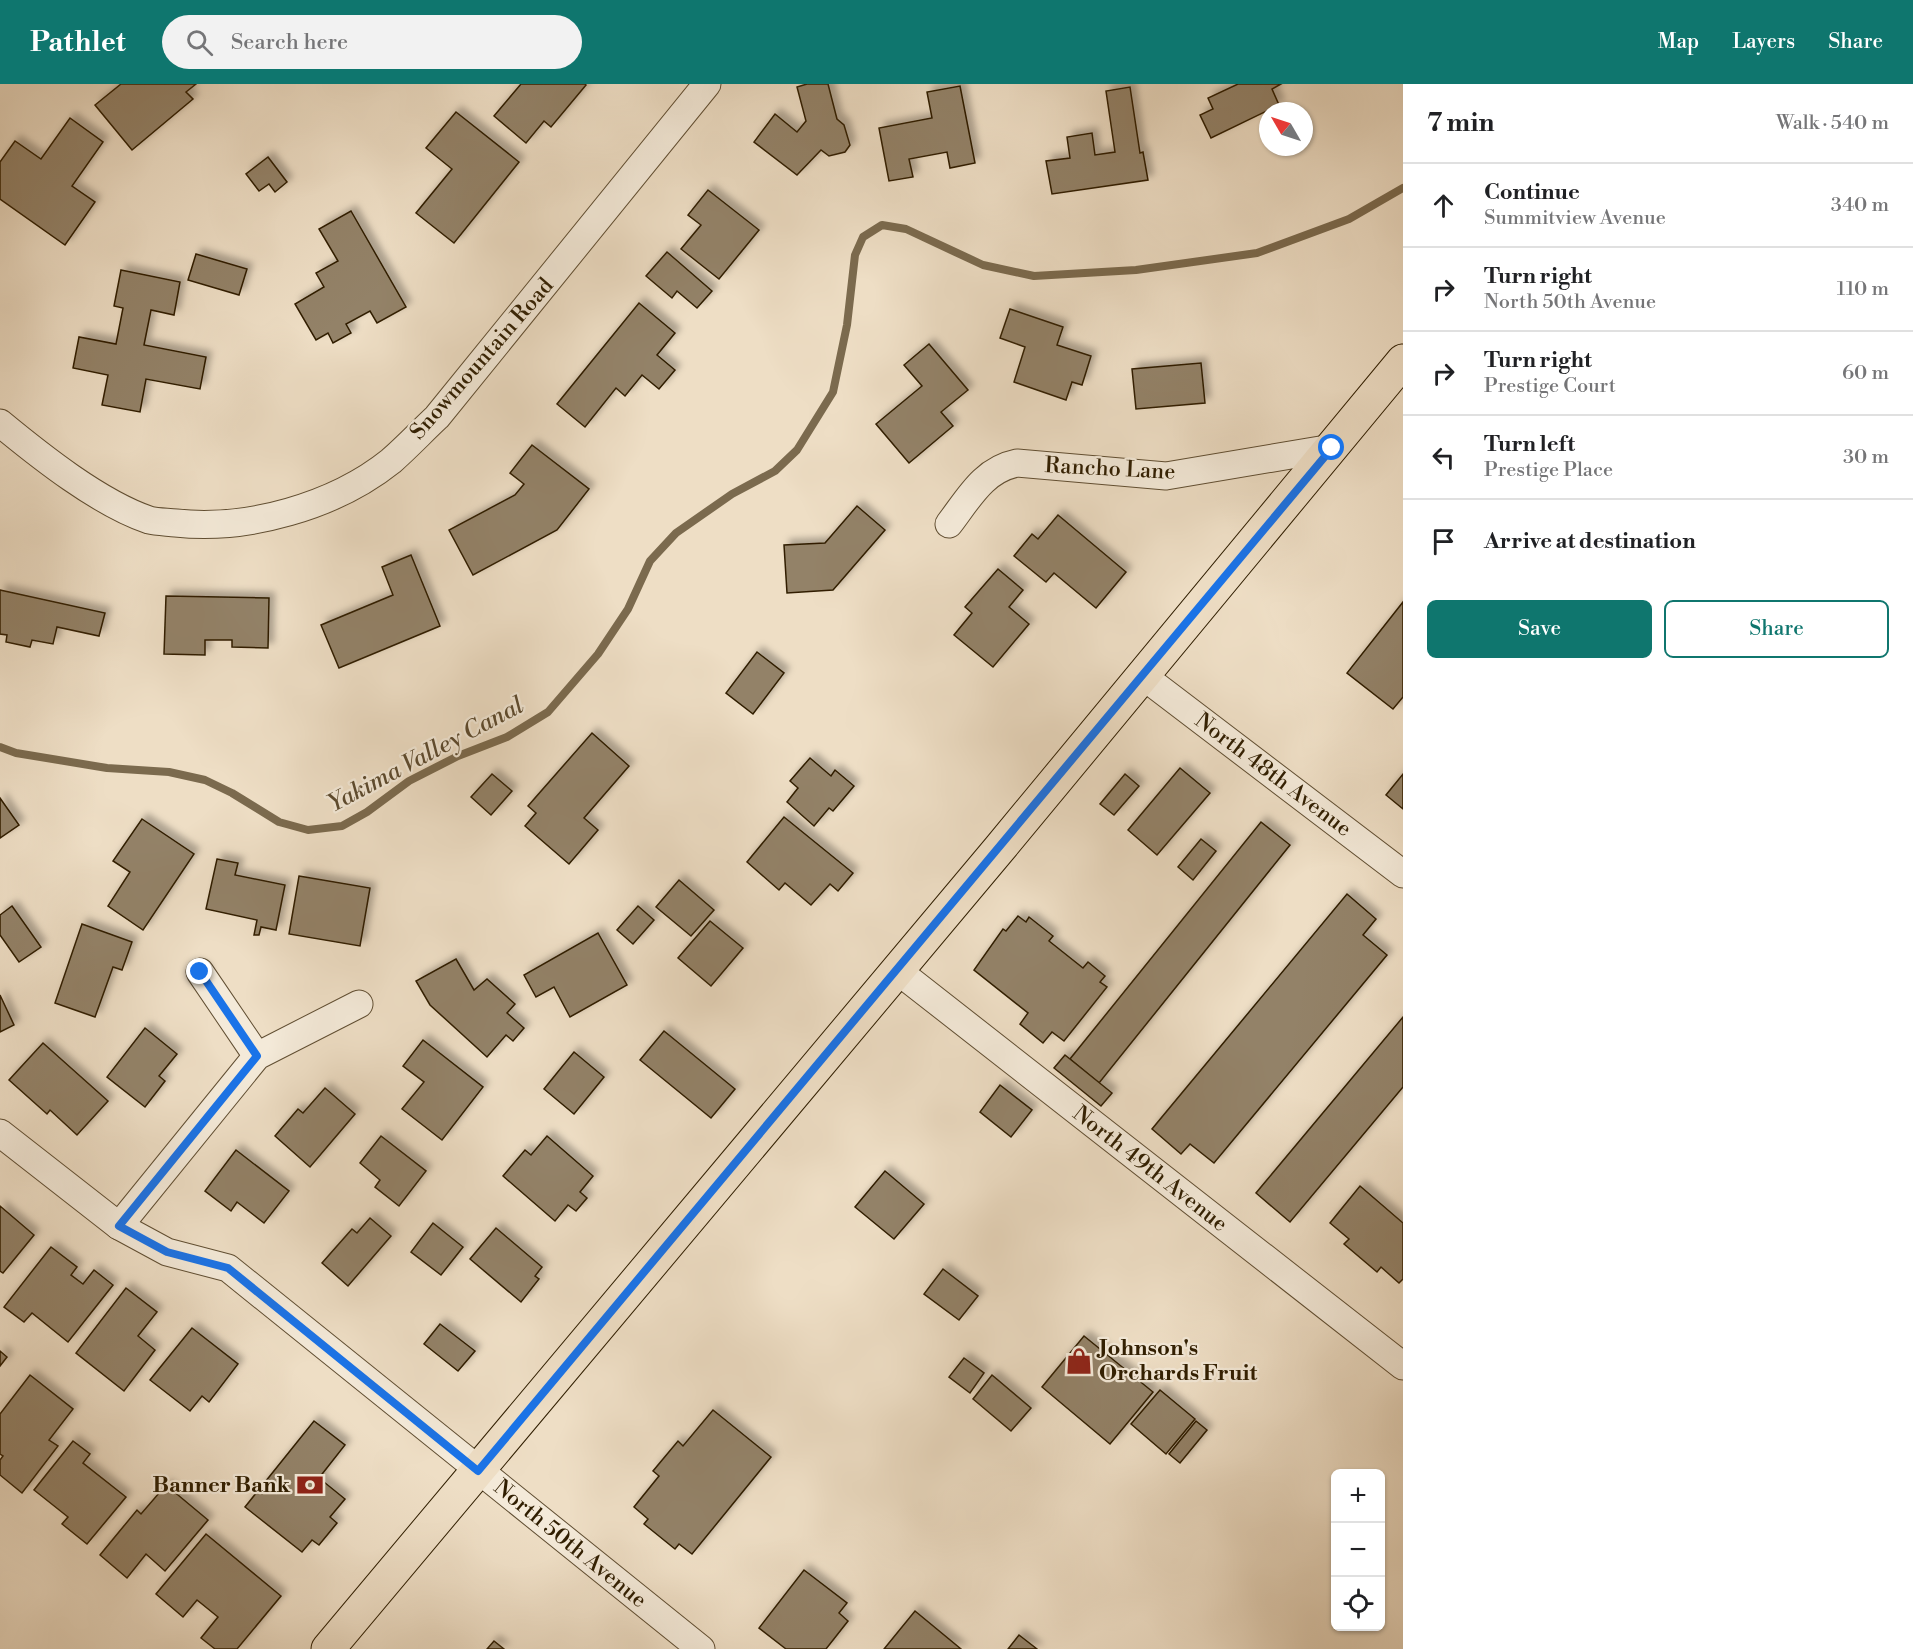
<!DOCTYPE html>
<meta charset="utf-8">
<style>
body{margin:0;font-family:"Libre Bodoni",serif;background:#f2f2f2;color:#202124}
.controls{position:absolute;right:18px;bottom:18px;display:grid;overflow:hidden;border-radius:9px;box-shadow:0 2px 4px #0004}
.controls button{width:54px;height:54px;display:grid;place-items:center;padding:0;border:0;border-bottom:2px solid #e0e0e0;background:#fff;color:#202124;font:30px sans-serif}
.compass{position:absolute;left:1259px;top:18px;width:54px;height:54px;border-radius:50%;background:#fff;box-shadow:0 2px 4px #0004;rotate:309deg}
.stop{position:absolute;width:18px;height:18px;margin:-14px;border:4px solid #1a73e8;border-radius:50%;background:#fff}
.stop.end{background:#1a73e8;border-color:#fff;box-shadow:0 2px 6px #0008}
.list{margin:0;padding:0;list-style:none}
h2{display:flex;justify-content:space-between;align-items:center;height:78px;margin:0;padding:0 24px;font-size:26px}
h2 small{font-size:20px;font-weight:400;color:#757577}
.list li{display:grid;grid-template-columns:39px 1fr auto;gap:18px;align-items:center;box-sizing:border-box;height:84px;padding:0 24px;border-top:2px solid #e0e0e0}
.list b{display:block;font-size:22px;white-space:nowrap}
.list p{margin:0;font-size:20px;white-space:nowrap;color:#757577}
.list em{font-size:20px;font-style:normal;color:#757577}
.actions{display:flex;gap:12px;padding:18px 24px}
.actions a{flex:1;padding:14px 0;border:2px solid #0f766e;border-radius:9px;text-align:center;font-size:21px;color:#0f766e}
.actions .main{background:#0f766e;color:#fff}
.icon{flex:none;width:33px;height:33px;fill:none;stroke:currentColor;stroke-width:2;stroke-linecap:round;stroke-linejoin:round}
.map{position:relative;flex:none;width:1403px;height:1565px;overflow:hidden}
header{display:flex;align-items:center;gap:36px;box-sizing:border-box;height:84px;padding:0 30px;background:#0f766e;color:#fff}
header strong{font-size:28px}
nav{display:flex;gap:33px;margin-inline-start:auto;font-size:21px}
.search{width:420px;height:54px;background:#f2f2f2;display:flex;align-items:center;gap:15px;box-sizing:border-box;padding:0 21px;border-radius:33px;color:#757577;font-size:22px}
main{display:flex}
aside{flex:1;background:#fff}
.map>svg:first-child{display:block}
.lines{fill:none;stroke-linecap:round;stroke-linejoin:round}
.stream{stroke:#7b6a4e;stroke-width:8}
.building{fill:#938267;stroke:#301e01;stroke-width:1.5;filter:url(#shadow)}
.minor-casing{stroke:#604e32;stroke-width:29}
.major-casing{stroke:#301e01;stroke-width:35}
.minor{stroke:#f4ead9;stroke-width:27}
.major{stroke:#eedec5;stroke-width:33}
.route{stroke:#1a73e8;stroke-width:8}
.labels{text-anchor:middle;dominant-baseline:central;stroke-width:4.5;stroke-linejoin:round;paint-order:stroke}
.street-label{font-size:22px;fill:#301e01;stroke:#f4ead9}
.poi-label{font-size:22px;font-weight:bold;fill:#301e01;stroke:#f4ead9;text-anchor:start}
.water-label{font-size:24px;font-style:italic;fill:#5c4a2e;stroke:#f4ead9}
</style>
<header>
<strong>Pathlet</strong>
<div class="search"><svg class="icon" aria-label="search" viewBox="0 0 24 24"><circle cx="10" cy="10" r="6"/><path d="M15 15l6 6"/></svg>Search here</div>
<nav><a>Map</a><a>Layers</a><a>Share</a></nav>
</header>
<main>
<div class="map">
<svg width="1403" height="1565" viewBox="0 0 1403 1565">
<defs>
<filter id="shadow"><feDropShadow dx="5.5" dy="-5.5" stdDeviation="3" flood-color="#0004"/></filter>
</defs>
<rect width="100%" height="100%" fill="#eedec5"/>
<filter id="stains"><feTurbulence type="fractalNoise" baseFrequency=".00333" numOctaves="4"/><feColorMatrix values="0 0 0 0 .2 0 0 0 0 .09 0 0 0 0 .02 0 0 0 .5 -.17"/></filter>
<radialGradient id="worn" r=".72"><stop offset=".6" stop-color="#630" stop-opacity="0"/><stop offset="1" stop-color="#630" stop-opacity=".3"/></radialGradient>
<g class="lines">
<!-- stream -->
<path class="stream" d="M 0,663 L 16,669 L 107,684 L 169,688 L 205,696 L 232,709 L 279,738 L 308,746 L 342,742 L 367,728 L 409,697 L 458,672 L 507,653 L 548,628 L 598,570 L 628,525 L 650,477 L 676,449 L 732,410 L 775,387 L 797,366 L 833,308 L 847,241 L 855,171 L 863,153 L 882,141 L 906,145 L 983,181 L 1034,192 L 1136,186 L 1257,169 L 1349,135 L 1403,104"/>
</g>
<!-- building -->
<g class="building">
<path d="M 121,0 L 196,0 L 186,8 L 193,15 L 132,66 L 95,21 Z"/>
<path d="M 521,0 L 585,0 L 586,1 L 551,43 L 544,37 L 526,59 L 494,32 Z"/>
<path d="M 807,0 L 828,0 L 837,35 L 844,41 L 850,61 L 845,68 L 829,72 L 821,66 L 797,91 L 754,58 L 775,30 L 797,48 L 806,37 L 797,3 Z"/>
<path d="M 1238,0 L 1281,0 L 1272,5 L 1279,21 L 1211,54 L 1200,31 L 1213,25 L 1208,14 Z"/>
<path d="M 960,2 L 975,79 L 950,84 L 947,68 L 909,75 L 913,93 L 889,97 L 879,44 L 932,34 L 927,8 Z"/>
<path d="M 1130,3 L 1140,69 L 1143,68 L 1148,96 L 1052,110 L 1046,77 L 1070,74 L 1067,53 L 1092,49 L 1095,71 L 1115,68 L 1106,7 Z"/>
<path d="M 456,28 L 519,78 L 454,159 L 416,129 L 452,85 L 426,64 Z"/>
<path d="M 70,34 L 103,58 L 72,102 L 95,118 L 65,161 L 0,115 L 0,78 L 15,57 L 41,75 Z"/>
<path d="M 268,73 L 287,98 L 275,108 L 269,100 L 259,107 L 246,90 Z"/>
<path d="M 708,106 L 759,146 L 719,195 L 681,165 L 701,141 L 688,131 Z"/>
<path d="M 351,127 L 406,223 L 377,239 L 370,227 L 346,240 L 351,249 L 333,259 L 328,249 L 316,256 L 295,220 L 324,203 L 316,189 L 338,177 L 319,145 Z"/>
<path d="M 667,168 L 712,207 L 697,224 L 677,207 L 672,214 L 646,192 Z"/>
<path d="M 196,170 L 247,185 L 239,211 L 188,196 Z"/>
<path d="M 121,186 L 180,198 L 174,231 L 151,226 L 144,261 L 206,273 L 200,305 L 146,295 L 140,328 L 102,321 L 108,291 L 73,284 L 79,253 L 116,260 L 123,224 L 114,222 Z"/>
<path d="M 639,219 L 675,249 L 657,271 L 675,286 L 659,305 L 642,291 L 625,312 L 616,304 L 585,343 L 557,320 Z"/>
<path d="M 1010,225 L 1063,243 L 1057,261 L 1091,272 L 1082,301 L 1072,298 L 1066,316 L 1014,298 L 1025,263 L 1000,254 Z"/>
<path d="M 929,260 L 968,306 L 941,328 L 953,342 L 909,379 L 876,340 L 922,302 L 904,281 Z"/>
<path d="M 1201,279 L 1205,319 L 1136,325 L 1132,285 Z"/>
<path d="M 532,361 L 589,405 L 557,446 L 473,491 L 449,446 L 515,411 L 524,400 L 510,389 Z"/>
<path d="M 857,422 L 885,446 L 833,506 L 787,509 L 784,461 L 825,459 Z"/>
<path d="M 1058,431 L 1126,488 L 1096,524 L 1054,489 L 1046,498 L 1014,472 L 1032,450 L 1038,455 Z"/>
<path d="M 411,471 L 440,542 L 339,584 L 321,541 L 393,511 L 382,483 Z"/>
<path d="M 998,485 L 1023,506 L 1009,523 L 1029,540 L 993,583 L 954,551 L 972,529 L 965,523 Z"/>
<path d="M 0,506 L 105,529 L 99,552 L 57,543 L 53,560 L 32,556 L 30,563 L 6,558 L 7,551 L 0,550 Z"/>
<path d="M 166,512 L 269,514 L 268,564 L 232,563 L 232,556 L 205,556 L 205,571 L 164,570 Z"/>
<path d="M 1403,518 L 1403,613 L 1393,625 L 1347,589 Z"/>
<path d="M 757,568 L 784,589 L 753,630 L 726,609 Z"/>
<path d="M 592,649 L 629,682 L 584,734 L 598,746 L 569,780 L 525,742 L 536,729 L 528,722 Z"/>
<path d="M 810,674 L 831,692 L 835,686 L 854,702 L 833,727 L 829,724 L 814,742 L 787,718 L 798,704 L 790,697 Z"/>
<path d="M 1180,684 L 1210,709 L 1157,771 L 1128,746 Z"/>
<path d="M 492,690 L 512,707 L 491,731 L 471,713 Z"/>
<path d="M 1125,690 L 1139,702 L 1114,731 L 1100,720 Z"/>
<path d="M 1403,690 L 1403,725 L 1386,711 Z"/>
<path d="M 0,714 L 19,741 L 0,754 Z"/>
<path d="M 784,733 L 853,789 L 838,807 L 830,800 L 811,821 L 785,799 L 779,806 L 747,778 Z"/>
<path d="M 142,735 L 194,770 L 143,846 L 108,822 L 130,788 L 113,777 Z"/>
<path d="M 1261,738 L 1290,761 L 1099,999 L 1070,975 Z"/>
<path d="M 1201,755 L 1216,767 L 1193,796 L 1178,783 Z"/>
<path d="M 217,775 L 238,779 L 235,791 L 285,801 L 276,846 L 261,843 L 259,851 L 254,851 L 257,836 L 206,825 Z"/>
<path d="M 299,792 L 370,804 L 360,862 L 289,850 Z"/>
<path d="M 679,796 L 714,826 L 691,852 L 656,823 Z"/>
<path d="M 1347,810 L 1376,835 L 1363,851 L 1387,871 L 1214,1079 L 1190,1060 L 1181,1070 L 1152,1045 Z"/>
<path d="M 12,822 L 41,863 L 19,878 L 0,851 L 0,831 Z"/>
<path d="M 638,822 L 654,836 L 633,860 L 617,846 Z"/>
<path d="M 1018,832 L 1026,838 L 1029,833 L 1053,852 L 1049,857 L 1083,884 L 1088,878 L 1105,892 L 1100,898 L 1107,903 L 1064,957 L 1052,948 L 1043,959 L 1020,940 L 1028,929 L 974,886 L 1003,845 L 1006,847 Z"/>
<path d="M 710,837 L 743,864 L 711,902 L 678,874 Z"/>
<path d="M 82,840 L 132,858 L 122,886 L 113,883 L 95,933 L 55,919 Z"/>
<path d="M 598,849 L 627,901 L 570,933 L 554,903 L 536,913 L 524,891 Z"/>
<path d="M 456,875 L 474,906 L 487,895 L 515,920 L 507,929 L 524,944 L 513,957 L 506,951 L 487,973 L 430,921 L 416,897 Z"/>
<path d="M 0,911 L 14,941 L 0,948 Z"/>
<path d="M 1403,933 L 1403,1003 L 1290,1138 L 1256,1109 Z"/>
<path d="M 145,944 L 177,970 L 159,992 L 165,997 L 145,1023 L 107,993 Z"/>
<path d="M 664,947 L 735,1005 L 711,1034 L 640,976 Z"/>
<path d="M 423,956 L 483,1003 L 442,1056 L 402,1025 L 424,998 L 403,982 Z"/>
<path d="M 43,959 L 108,1017 L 77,1051 L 50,1026 L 47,1030 L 9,996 Z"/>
<path d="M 574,968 L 604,993 L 574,1030 L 544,1005 Z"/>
<path d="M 1065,971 L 1112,1009 L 1101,1022 L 1054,984 Z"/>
<path d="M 1000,1001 L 1032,1026 L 1011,1053 L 980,1028 Z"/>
<path d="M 325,1004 L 355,1030 L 310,1083 L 275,1052 L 298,1025 L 303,1029 Z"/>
<path d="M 381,1052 L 426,1087 L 399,1122 L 375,1103 L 380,1096 L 360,1079 Z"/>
<path d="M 547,1052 L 593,1092 L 580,1108 L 587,1114 L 576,1127 L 568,1121 L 555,1137 L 503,1092 L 525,1066 L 531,1071 Z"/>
<path d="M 236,1066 L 289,1107 L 264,1139 L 237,1118 L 231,1127 L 205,1107 Z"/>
<path d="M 885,1087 L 924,1120 L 894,1155 L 855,1123 Z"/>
<path d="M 1360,1102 L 1403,1139 L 1403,1195 L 1399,1199 L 1381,1183 L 1377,1188 L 1344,1160 L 1349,1155 L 1330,1139 Z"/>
<path d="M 0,1122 L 34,1151 L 3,1189 L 0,1187 Z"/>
<path d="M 370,1134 L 391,1152 L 348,1202 L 322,1179 L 352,1145 L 357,1149 Z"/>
<path d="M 433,1139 L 463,1163 L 441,1191 L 411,1168 Z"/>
<path d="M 496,1144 L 542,1183 L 535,1192 L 539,1195 L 521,1218 L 470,1175 Z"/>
<path d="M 51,1163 L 77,1183 L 71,1191 L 83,1200 L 94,1186 L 113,1201 L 68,1258 L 32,1229 L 24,1238 L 4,1223 Z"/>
<path d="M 943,1185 L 978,1212 L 959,1236 L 924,1210 Z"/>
<path d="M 126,1204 L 157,1228 L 138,1252 L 155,1266 L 124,1307 L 76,1269 Z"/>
<path d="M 440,1240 L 475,1267 L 458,1287 L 424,1260 Z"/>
<path d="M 192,1244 L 238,1280 L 209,1318 L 202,1312 L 190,1327 L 150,1296 Z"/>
<path d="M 1084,1252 L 1153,1308 L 1110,1360 L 1042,1303 Z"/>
<path d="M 0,1267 L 7,1273 L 0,1282 Z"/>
<path d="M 964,1274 L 984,1289 L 970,1309 L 949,1293 Z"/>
<path d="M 30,1291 L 73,1325 L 49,1356 L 58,1362 L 22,1409 L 0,1391 L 0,1376 L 3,1372 L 0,1370 L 0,1330 Z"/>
<path d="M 992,1291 L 1031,1324 L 1011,1347 L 973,1315 Z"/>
<path d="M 1160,1306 L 1195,1335 L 1166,1370 L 1131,1340 Z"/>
<path d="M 713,1326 L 771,1373 L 692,1470 L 679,1460 L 675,1465 L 644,1440 L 648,1435 L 634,1423 L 659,1392 L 653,1387 L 678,1357 L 683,1362 Z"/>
<path d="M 314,1337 L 345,1361 L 319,1394 L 345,1415 L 330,1433 L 337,1439 L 319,1461 L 312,1456 L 302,1468 L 245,1423 Z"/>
<path d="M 1196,1337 L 1207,1346 L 1180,1379 L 1169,1370 Z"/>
<path d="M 73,1357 L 90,1370 L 83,1379 L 126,1413 L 87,1460 L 62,1440 L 68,1433 L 34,1406 Z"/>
<path d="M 166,1401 L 208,1436 L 165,1487 L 146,1470 L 127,1494 L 100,1471 L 137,1426 L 141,1430 Z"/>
<path d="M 206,1450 L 281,1512 L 237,1565 L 215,1565 L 201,1554 L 218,1533 L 197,1516 L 183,1533 L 156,1510 Z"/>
<path d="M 804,1486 L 847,1519 L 839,1529 L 848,1537 L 826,1565 L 786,1565 L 759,1544 Z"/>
<path d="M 915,1527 L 961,1565 L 884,1565 Z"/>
<path d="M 1019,1551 L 1037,1565 L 1008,1565 Z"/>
<path d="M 494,1557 L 504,1565 L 487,1565 Z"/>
</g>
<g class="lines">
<defs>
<g id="minor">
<path d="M 0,339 C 40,372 99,419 149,436 C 157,438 168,438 176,439 C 247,447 335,422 391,377 C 407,363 422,347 437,333 L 707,0"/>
<path d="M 949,440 C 969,414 983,386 1017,379 L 1166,392 L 1332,364"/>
<path d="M 1143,592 L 1403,790"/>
<path d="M 898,887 L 1403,1282"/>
<path d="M 200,888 L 257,972"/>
<path d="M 0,1049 L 119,1142 L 167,1168 L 228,1184 L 701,1565"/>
<path d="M 119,1142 L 257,972 L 359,920"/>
</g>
<path id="major" d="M 328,1565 L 1000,764 L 1403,277"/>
</defs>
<!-- minor casing -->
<use href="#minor" class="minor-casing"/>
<!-- major casing -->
<use href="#major" class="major-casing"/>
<!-- minor -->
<use href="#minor" class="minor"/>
<!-- major -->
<use href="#major" class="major"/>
</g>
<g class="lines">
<!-- route -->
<path class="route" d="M 200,888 L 257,972 L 119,1142 L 167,1168 L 228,1184 L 478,1387 L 1332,364"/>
</g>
<!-- icons -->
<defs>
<symbol id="shop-bare" viewBox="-9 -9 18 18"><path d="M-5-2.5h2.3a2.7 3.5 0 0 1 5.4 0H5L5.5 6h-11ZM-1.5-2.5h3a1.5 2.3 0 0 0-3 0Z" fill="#8f2418" stroke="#f4ead9" stroke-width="2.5" paint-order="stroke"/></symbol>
<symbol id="bank-bare" viewBox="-9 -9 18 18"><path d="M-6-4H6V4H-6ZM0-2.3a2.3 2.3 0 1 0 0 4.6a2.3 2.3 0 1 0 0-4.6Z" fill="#8f2418" stroke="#f4ead9" stroke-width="2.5" paint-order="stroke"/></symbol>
</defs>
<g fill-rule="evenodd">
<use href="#shop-bare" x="1060" y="1258" width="38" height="38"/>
<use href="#bank-bare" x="291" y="1382" width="38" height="38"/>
</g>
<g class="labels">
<!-- street labels -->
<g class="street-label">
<text transform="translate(482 275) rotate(-49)">Snowmountain Road</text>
<text transform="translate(1110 385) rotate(3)">Rancho Lane</text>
<text transform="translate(1273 691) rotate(37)">North 48th Avenue</text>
<text transform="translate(1150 1085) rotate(38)">North 49th Avenue</text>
<text transform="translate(570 1460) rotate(39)">North 50th Avenue</text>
</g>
<!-- poi labels -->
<g class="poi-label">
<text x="1099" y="1264">Johnson's<tspan x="1099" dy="25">Orchards Fruit</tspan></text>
<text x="290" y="1401" text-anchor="end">Banner Bank</text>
</g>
<!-- water labels -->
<g class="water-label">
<text transform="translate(426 671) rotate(-28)">Yakima Valley Canal</text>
</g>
</g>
<rect width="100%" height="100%" filter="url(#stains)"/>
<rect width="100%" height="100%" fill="url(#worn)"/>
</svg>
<div class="controls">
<button>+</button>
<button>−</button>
<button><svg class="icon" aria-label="locate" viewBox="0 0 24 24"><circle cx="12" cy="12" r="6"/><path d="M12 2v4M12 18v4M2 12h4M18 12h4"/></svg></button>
</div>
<svg class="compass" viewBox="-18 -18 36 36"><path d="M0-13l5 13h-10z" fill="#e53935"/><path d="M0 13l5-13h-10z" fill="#757577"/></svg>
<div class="stop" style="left:1332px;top:364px"></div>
<div class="stop end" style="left:200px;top:888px"></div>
</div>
<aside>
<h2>7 min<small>Walk · 540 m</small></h2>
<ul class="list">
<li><svg class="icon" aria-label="ahead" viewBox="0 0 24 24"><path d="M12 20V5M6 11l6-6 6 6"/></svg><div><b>Continue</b><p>Summitview Avenue</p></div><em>340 m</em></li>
<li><svg class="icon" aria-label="right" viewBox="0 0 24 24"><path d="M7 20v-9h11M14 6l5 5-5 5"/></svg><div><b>Turn right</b><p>North 50th Avenue</p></div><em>110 m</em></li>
<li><svg class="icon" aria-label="right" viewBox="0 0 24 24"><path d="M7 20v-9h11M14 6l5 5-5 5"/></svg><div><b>Turn right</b><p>Prestige Court</p></div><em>60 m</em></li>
<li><svg class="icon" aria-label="left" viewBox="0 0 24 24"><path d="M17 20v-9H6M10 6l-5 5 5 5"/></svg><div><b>Turn left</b><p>Prestige Place</p></div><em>30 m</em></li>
<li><svg class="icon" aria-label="arrive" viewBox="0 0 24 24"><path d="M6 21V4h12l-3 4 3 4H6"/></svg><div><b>Arrive at destination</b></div></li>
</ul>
<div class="actions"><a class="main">Save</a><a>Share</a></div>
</aside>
</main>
